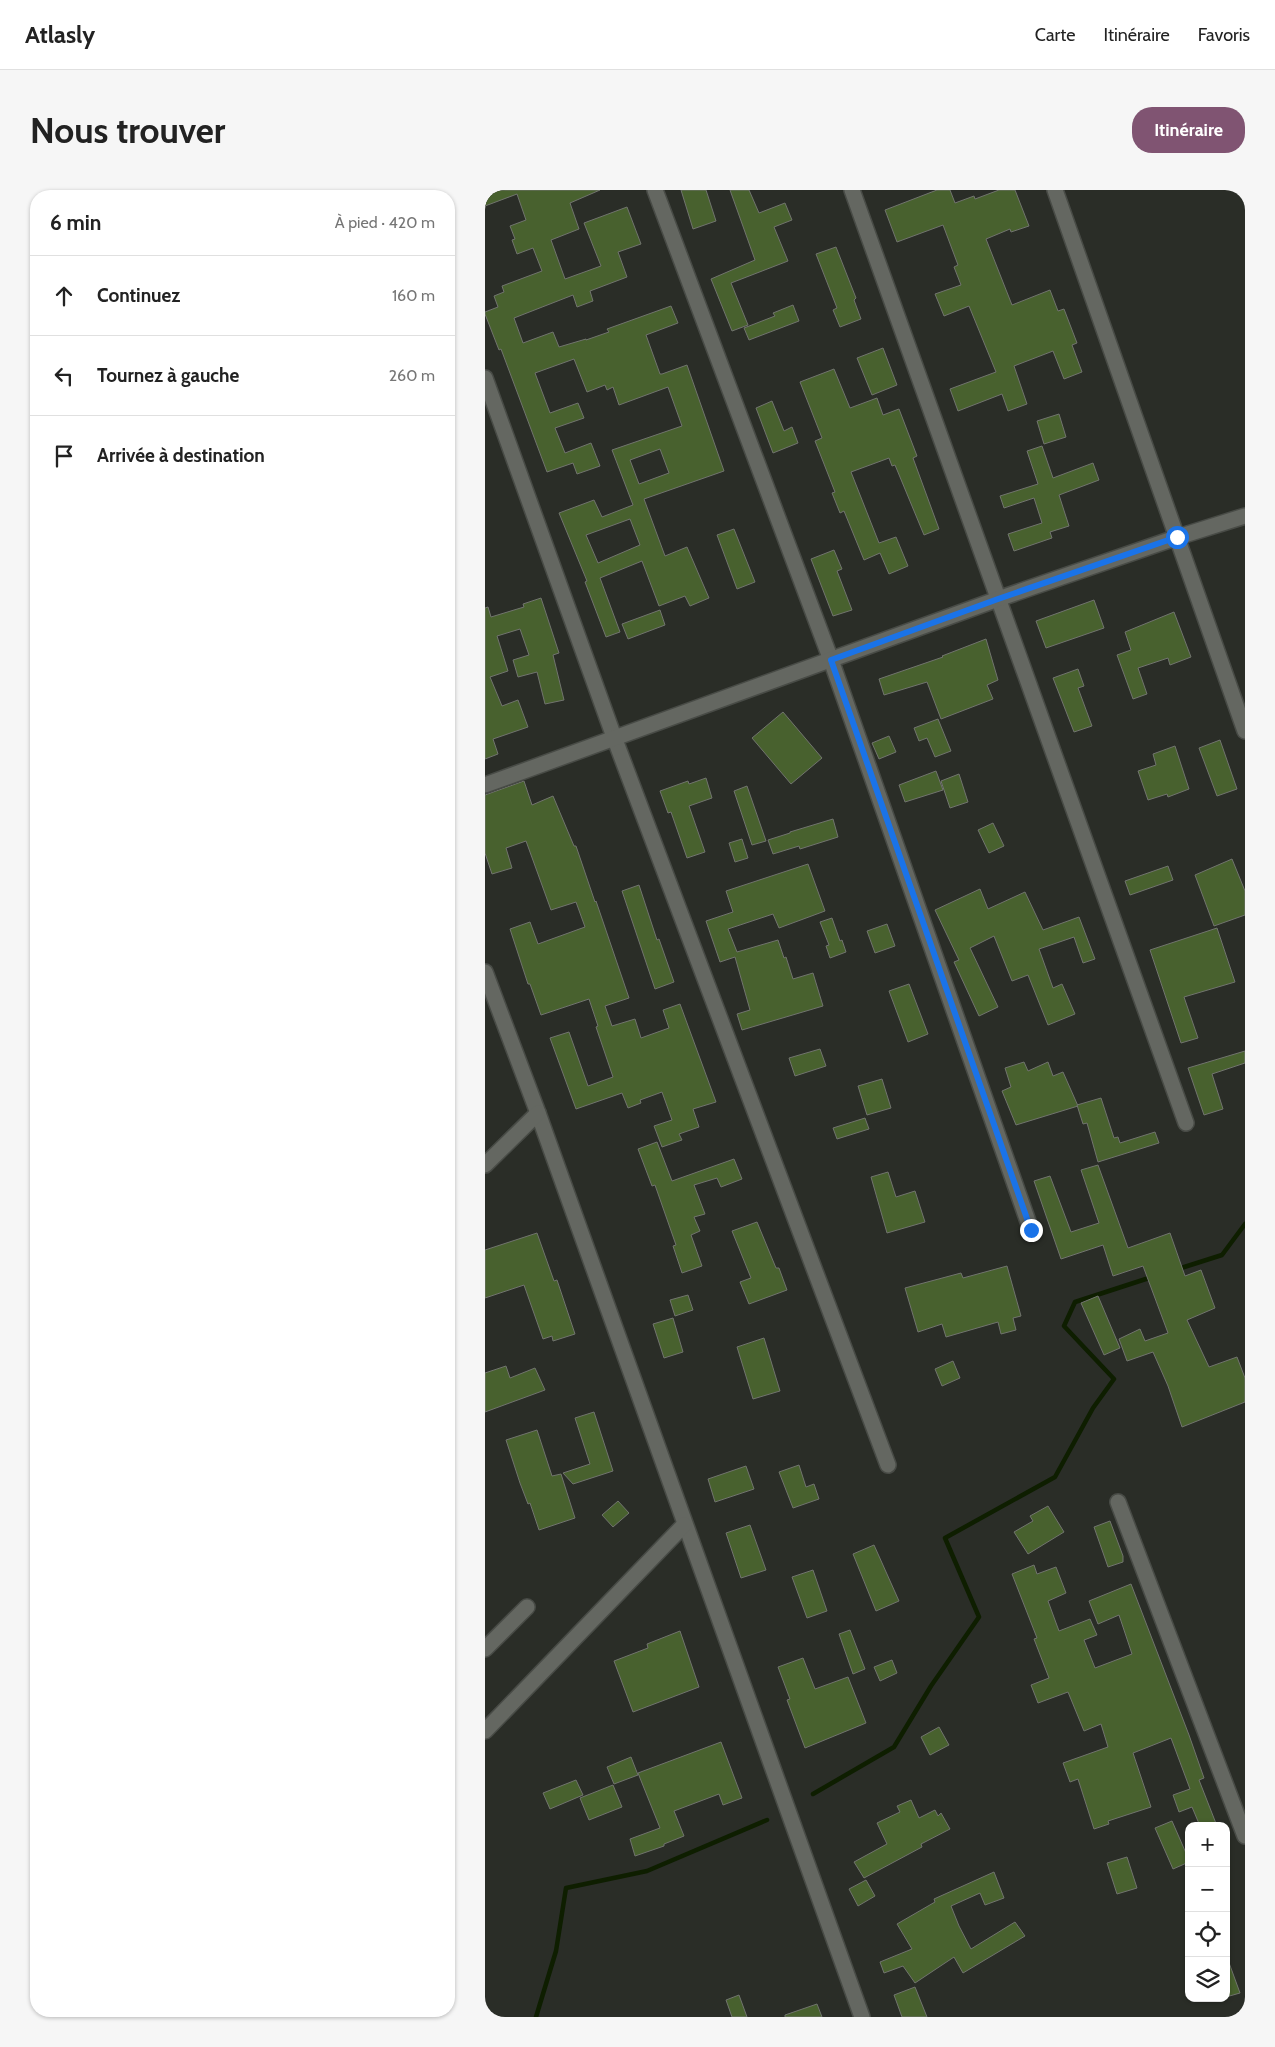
<!DOCTYPE html>
<html lang="fr">
<meta charset="utf-8">
<style>
body{margin:0;font-family:Cabin,sans-serif;background:#f6f6f6;color:#222}
.controls{position:absolute;right:15px;bottom:15px;display:grid;overflow:hidden;border-radius:10px;box-shadow:0 1px 4px #0004}
.controls button{width:45px;height:45px;display:grid;place-items:center;padding:0;border:0;border-bottom:1px solid #e0e0e0;background:#fff;color:#222;font:25px sans-serif}
.stop{position:absolute;width:15px;height:15px;margin:-11px;border:4px solid #1a73e8;border-radius:50%;background:#fff}
.stop.end{background:#1a73e8;border-color:#fff;box-shadow:0 1px 5px #0008}
.list{margin:0;padding:0;list-style:none}
h2{display:flex;justify-content:space-between;align-items:center;height:65px;margin:0;padding:0 20px;font-size:21px}
h2 small{font-size:16px;font-weight:400;color:#767676}
.list li{display:grid;grid-template-columns:32px 1fr auto;gap:15px;align-items:center;box-sizing:border-box;height:80px;padding:0 20px;border-top:1px solid #e0e0e0}
.list b{display:block;font-size:19px;white-space:nowrap}
.list em{font-size:16px;font-style:normal;color:#767676}
.icon{flex:none;width:28px;height:28px;fill:none;stroke:currentColor;stroke-width:2;stroke-linecap:round;stroke-linejoin:round}
.map{position:relative;flex:none;width:760px;height:1827px;overflow:hidden;border-radius:20px}
header{display:flex;align-items:center;gap:30px;box-sizing:border-box;height:70px;padding:0 25px;background:#fff;border-bottom:1px solid #e0e0e0}
header strong{font-size:24px}
nav{display:flex;gap:28px;margin-inline-start:auto;font-size:18px}
.intro{display:flex;align-items:center;justify-content:space-between;box-sizing:border-box;height:120px;padding:0 30px}
h1{margin:0;font-size:35px}
.button{padding:12px 22px;border-radius:20px;background:#805472;color:#fff;font-size:18px;font-weight:700}
main{display:flex;gap:30px;padding:0 30px}
aside{flex:1;background:#fff;border-radius:20px;box-shadow:0 1px 4px #0004}
.map>svg:first-child{display:block}
.lines{fill:none;stroke-linecap:round;stroke-linejoin:round}
.stream{stroke:#0e1e00;stroke-width:4.5}
.building{fill:#48612e;stroke:#71746e;fill-rule:evenodd}
.minor-casing{stroke:#484b46;stroke-width:18}
.minor{stroke:#646761;stroke-width:15}
.route{stroke:#1a73e8;stroke-width:6}
</style>
<header>
<strong>Atlasly</strong>
<nav><a>Carte</a><a>Itinéraire</a><a>Favoris</a></nav>
</header>
<div class="intro"><h1>Nous trouver</h1><a class="button">Itinéraire</a></div>
<main>
<aside>
<h2>6 min<small>À pied · 420 m</small></h2>
<ul class="list">
<li><svg class="icon" aria-label="ahead" viewBox="0 0 24 24"><path d="M12 20V5M6 11l6-6 6 6"/></svg><div><b>Continuez</b></div><em>160 m</em></li>
<li><svg class="icon" aria-label="left" viewBox="0 0 24 24"><path d="M17 20v-9H6M10 6l-5 5 5 5"/></svg><div><b>Tournez à gauche</b></div><em>260 m</em></li>
<li><svg class="icon" aria-label="arrive" viewBox="0 0 24 24"><path d="M6 21V4h12l-3 4 3 4H6"/></svg><div><b>Arrivée à destination</b></div></li>
</ul>
</aside>
<div class="map">
<svg width="760" height="1827" viewBox="0 0 760 1827">
<rect width="100%" height="100%" fill="#2a2d27"/>
<g class="lines">
<!-- stream -->
<g class="stream">
<path d="M 693,1079 L 737,1065 L 760,1034"/>
<path d="M 328,1604 L 409,1557 L 446,1496 L 494,1427 L 460,1348 L 570,1287 L 608,1218 L 629,1189 L 579,1136 L 590,1112 L 667,1087"/>
<path d="M 51,1827 L 71,1761 L 81,1698 L 162,1681 L 282,1630"/>
</g>
</g>
<!-- building -->
<g class="building">
<path d="M 0,0 L 115,0 L 85,13 L 94,39 L 66,50 L 80,89 L 116,76 L 99,33 L 142,17 L 156,54 L 133,62 L 142,87 L 105,101 L 108,111 L 92,117 L 88,105 L 29,128 L 38,153 L 68,142 L 74,157 L 101,149 L 101,150 L 124,142 L 122,139 L 186,116 L 193,133 L 161,145 L 175,184 L 177,184 L 202,175 L 239,281 L 159,309 L 180,366 L 202,357 L 224,408 L 205,416 L 200,406 L 174,416 L 157,371 L 115,388 L 135,442 L 121,447 L 100,392 L 102,391 L 74,323 L 109,310 L 117,327 L 148,315 L 127,260 L 197,236 L 183,197 L 134,215 L 128,197 L 122,200 L 120,195 L 102,202 L 89,169 L 50,183 L 65,223 L 93,213 L 99,228 L 70,238 L 80,263 L 106,253 L 115,276 L 92,284 L 88,273 L 62,282 L 16,159 L 14,160 L 0,124 L 0,122 L 13,117 L 9,106 L 19,102 L 17,96 L 57,81 L 48,58 L 32,64 L 27,50 L 30,49 L 25,36 L 41,30 L 32,4 L 0,16 ZM 175,259 L 184,283 L 154,294 L 145,270 ZM 145,329 L 155,355 L 113,373 L 101,345 Z"/>
<path d="M 196,0 L 221,0 L 231,31 L 208,39 Z"/>
<path d="M 245,0 L 264,0 L 274,23 L 300,13 L 307,30 L 289,37 L 303,71 L 246,93 L 263,135 L 247,141 L 226,89 L 270,70 Z"/>
<path d="M 452,0 L 465,0 L 470,13 L 489,6 L 490,9 L 514,0 L 530,0 L 544,36 L 526,42 L 525,39 L 501,49 L 527,115 L 565,100 L 573,121 L 579,119 L 592,153 L 587,155 L 597,182 L 579,189 L 568,161 L 529,176 L 542,214 L 523,221 L 517,204 L 473,221 L 465,199 L 511,182 L 484,116 L 459,126 L 450,104 L 476,95 L 469,77 L 473,75 L 458,35 L 412,52 L 400,20 Z"/>
<path d="M 351,57 L 371,108 L 369,110 L 376,129 L 355,137 L 348,120 L 352,118 L 331,64 Z"/>
<path d="M 308,115 L 314,131 L 264,150 L 259,138 L 290,126 L 288,123 Z"/>
<path d="M 398,158 L 412,195 L 387,205 L 372,168 Z"/>
<path d="M 349,179 L 365,218 L 392,208 L 398,225 L 414,219 L 432,266 L 428,268 L 454,339 L 439,345 L 410,275 L 407,276 L 404,268 L 366,282 L 394,353 L 411,347 L 423,376 L 404,384 L 395,363 L 379,370 L 359,321 L 355,323 L 347,303 L 350,302 L 330,251 L 337,248 L 315,192 Z"/>
<path d="M 287,211 L 299,241 L 307,237 L 313,253 L 288,263 L 271,218 Z"/>
<path d="M 574,224 L 581,247 L 559,254 L 552,231 Z"/>
<path d="M 557,256 L 568,288 L 608,273 L 614,290 L 574,305 L 584,336 L 565,342 L 567,348 L 529,361 L 523,344 L 557,333 L 549,308 L 519,318 L 515,306 L 553,294 L 542,261 Z"/>
<path d="M 249,339 L 270,392 L 252,399 L 232,345 Z"/>
<path d="M 349,360 L 357,379 L 352,381 L 367,420 L 348,426 L 326,369 Z"/>
<path d="M 56,408 L 74,463 L 68,465 L 79,510 L 60,514 L 52,482 L 33,487 L 28,470 L 44,465 L 35,439 L 12,446 L 23,481 L 5,487 L 17,516 L 33,510 L 43,537 L 8,549 L 13,564 L 0,569 L 0,418 L 3,417 L 6,427 L 39,417 L 38,414 Z"/>
<path d="M 609,410 L 619,438 L 561,458 L 551,431 Z"/>
<path d="M 175,420 L 180,435 L 143,449 L 137,434 Z"/>
<path d="M 689,422 L 706,467 L 685,475 L 683,468 L 653,478 L 662,504 L 648,509 L 632,465 L 646,460 L 640,442 Z"/>
<path d="M 501,449 L 513,490 L 502,495 L 508,509 L 456,529 L 442,492 L 399,505 L 394,489 L 458,467 L 457,466 Z"/>
<path d="M 593,479 L 599,496 L 593,498 L 607,536 L 589,542 L 568,488 Z"/>
<path d="M 298,522 L 337,568 L 306,594 L 267,548 Z"/>
<path d="M 453,529 L 466,561 L 450,567 L 442,548 L 434,551 L 429,538 Z"/>
<path d="M 404,546 L 411,562 L 394,569 L 387,553 Z"/>
<path d="M 735,550 L 752,599 L 732,606 L 714,558 Z"/>
<path d="M 690,556 L 704,599 L 683,607 L 682,604 L 663,610 L 653,581 L 671,575 L 668,564 Z"/>
<path d="M 451,581 L 458,600 L 420,612 L 414,595 Z"/>
<path d="M 474,584 L 483,612 L 465,618 L 456,591 Z"/>
<path d="M 221,588 L 227,608 L 204,616 L 220,662 L 202,668 L 186,622 L 183,623 L 175,601 L 203,591 L 204,594 Z"/>
<path d="M 39,591 L 47,615 L 68,606 L 89,656 L 91,656 L 110,712 L 111,711 L 144,808 L 120,816 L 127,836 L 150,829 L 156,848 L 184,838 L 178,820 L 195,814 L 231,912 L 208,919 L 214,937 L 194,944 L 197,950 L 177,957 L 169,936 L 187,930 L 177,902 L 155,910 L 156,913 L 143,918 L 137,903 L 91,919 L 65,848 L 84,842 L 103,896 L 128,887 L 111,837 L 113,836 L 104,809 L 56,825 L 45,794 L 43,794 L 25,739 L 45,732 L 53,754 L 100,737 L 91,712 L 66,720 L 41,651 L 21,658 L 27,678 L 7,684 L 0,663 L 0,605 Z"/>
<path d="M 262,596 L 281,651 L 267,655 L 249,601 Z"/>
<path d="M 348,629 L 353,647 L 315,659 L 314,656 L 288,664 L 283,650 L 305,643 L 305,642 Z"/>
<path d="M 508,633 L 519,656 L 504,663 L 493,640 Z"/>
<path d="M 257,649 L 263,668 L 250,672 L 244,653 Z"/>
<path d="M 747,669 L 760,701 L 760,725 L 729,736 L 710,685 Z"/>
<path d="M 323,674 L 340,721 L 294,738 L 288,724 L 243,739 L 252,762 L 293,750 L 299,768 L 301,767 L 308,789 L 328,783 L 338,816 L 257,840 L 252,824 L 265,820 L 250,767 L 235,772 L 221,731 L 248,722 L 241,701 Z"/>
<path d="M 683,676 L 688,690 L 645,705 L 640,691 Z"/>
<path d="M 154,695 L 172,750 L 174,749 L 189,792 L 170,799 L 137,701 Z"/>
<path d="M 495,699 L 503,719 L 540,702 L 558,740 L 594,727 L 610,769 L 598,773 L 589,747 L 554,759 L 568,798 L 577,794 L 590,824 L 563,835 L 543,785 L 527,791 L 509,746 L 485,758 L 513,817 L 494,826 L 469,772 L 474,770 L 450,720 Z"/>
<path d="M 347,728 L 355,751 L 357,750 L 361,762 L 345,768 L 341,756 L 344,755 L 335,732 Z"/>
<path d="M 402,734 L 410,756 L 390,763 L 382,741 Z"/>
<path d="M 732,738 L 750,792 L 699,807 L 713,848 L 696,853 L 665,760 Z"/>
<path d="M 424,794 L 443,844 L 423,852 L 404,801 Z"/>
<path d="M 335,859 L 341,876 L 310,886 L 304,868 Z"/>
<path d="M 760,861 L 760,873 L 727,884 L 738,919 L 719,925 L 703,878 Z"/>
<path d="M 539,872 L 543,881 L 563,872 L 568,886 L 578,882 L 593,916 L 531,935 L 517,901 L 526,897 L 520,878 Z"/>
<path d="M 397,889 L 406,918 L 382,925 L 373,896 Z"/>
<path d="M 616,908 L 629,948 L 633,947 L 635,953 L 670,942 L 674,953 L 613,972 L 602,933 L 598,934 L 592,915 Z"/>
<path d="M 380,928 L 384,939 L 352,949 L 348,938 Z"/>
<path d="M 172,952 L 187,991 L 249,969 L 257,989 L 236,997 L 232,988 L 209,995 L 220,1024 L 209,1027 L 215,1041 L 206,1045 L 217,1076 L 197,1083 L 188,1056 L 191,1055 L 170,995 L 167,996 L 153,959 Z"/>
<path d="M 613,975 L 643,1058 L 685,1043 L 700,1086 L 716,1080 L 730,1118 L 702,1130 L 724,1177 L 752,1167 L 760,1188 L 760,1212 L 697,1237 L 683,1196 L 668,1162 L 642,1171 L 634,1149 L 655,1139 L 660,1151 L 683,1143 L 658,1076 L 628,1086 L 618,1055 L 576,1069 L 549,991 L 565,986 L 586,1042 L 614,1033 L 596,980 Z"/>
<path d="M 403,982 L 411,1007 L 430,1001 L 440,1032 L 402,1043 L 386,987 Z"/>
<path d="M 272,1032 L 291,1078 L 294,1078 L 302,1100 L 264,1114 L 255,1092 L 266,1088 L 247,1041 Z"/>
<path d="M 52,1043 L 69,1091 L 72,1090 L 90,1144 L 68,1151 L 67,1146 L 58,1149 L 39,1095 L 0,1108 L 0,1060 Z"/>
<path d="M 522,1076 L 536,1126 L 528,1128 L 531,1140 L 516,1144 L 513,1132 L 461,1147 L 457,1134 L 433,1142 L 420,1098 L 476,1083 L 478,1088 Z"/>
<path d="M 203,1105 L 208,1120 L 190,1126 L 185,1110 Z"/>
<path d="M 613,1106 L 635,1158 L 619,1165 L 596,1113 Z"/>
<path d="M 188,1128 L 198,1162 L 179,1168 L 168,1134 Z"/>
<path d="M 279,1148 L 295,1201 L 268,1209 L 252,1157 Z"/>
<path d="M 468,1171 L 475,1188 L 457,1196 L 450,1179 Z"/>
<path d="M 21,1176 L 25,1188 L 50,1178 L 60,1200 L 0,1222 L 0,1183 Z"/>
<path d="M 109,1222 L 128,1281 L 88,1294 L 78,1283 L 105,1274 L 90,1228 Z"/>
<path d="M 52,1240 L 67,1286 L 76,1284 L 90,1328 L 54,1340 L 45,1313 L 43,1314 L 35,1293 L 21,1250 Z"/>
<path d="M 314,1275 L 321,1297 L 329,1294 L 334,1309 L 308,1318 L 294,1282 Z"/>
<path d="M 261,1276 L 269,1299 L 230,1312 L 223,1289 Z"/>
<path d="M 133,1311 L 144,1323 L 128,1337 L 117,1325 Z"/>
<path d="M 563,1316 L 579,1342 L 543,1364 L 529,1342 L 548,1331 L 545,1326 Z"/>
<path d="M 625,1331 L 638,1366 L 638,1372 L 623,1377 L 609,1337 Z"/>
<path d="M 265,1335 L 281,1380 L 256,1388 L 241,1343 Z"/>
<path d="M 389,1355 L 414,1411 L 391,1421 L 368,1364 Z"/>
<path d="M 549,1375 L 552,1384 L 571,1377 L 581,1403 L 563,1411 L 574,1441 L 605,1429 L 612,1445 L 599,1450 L 610,1478 L 647,1464 L 634,1425 L 613,1434 L 604,1411 L 646,1394 L 704,1545 L 719,1588 L 714,1590 L 732,1636 L 715,1636 L 707,1617 L 694,1622 L 688,1605 L 705,1599 L 686,1548 L 648,1563 L 666,1617 L 623,1631 L 624,1634 L 609,1639 L 593,1589 L 585,1592 L 578,1573 L 623,1557 L 616,1534 L 599,1541 L 583,1502 L 553,1513 L 546,1495 L 564,1488 L 549,1449 L 552,1448 L 527,1384 Z"/>
<path d="M 328,1380 L 342,1421 L 322,1428 L 307,1387 Z"/>
<path d="M 365,1440 L 380,1479 L 368,1484 L 354,1444 Z"/>
<path d="M 195,1441 L 214,1497 L 148,1522 L 129,1471 L 163,1458 L 162,1454 Z"/>
<path d="M 318,1468 L 330,1499 L 363,1487 L 381,1533 L 320,1558 L 302,1510 L 305,1509 L 293,1477 Z"/>
<path d="M 407,1470 L 412,1483 L 395,1491 L 389,1477 Z"/>
<path d="M 454,1537 L 464,1555 L 445,1565 L 436,1547 Z"/>
<path d="M 236,1552 L 257,1608 L 238,1615 L 234,1604 L 189,1621 L 199,1646 L 179,1654 L 179,1656 L 150,1666 L 145,1649 L 175,1638 L 153,1583 Z"/>
<path d="M 146,1567 L 153,1585 L 129,1594 L 122,1577 Z"/>
<path d="M 91,1590 L 98,1605 L 65,1619 L 58,1603 Z"/>
<path d="M 128,1595 L 137,1617 L 104,1630 L 95,1608 Z"/>
<path d="M 426,1610 L 434,1628 L 450,1620 L 453,1626 L 456,1623 L 465,1639 L 436,1654 L 437,1657 L 379,1688 L 369,1672 L 402,1654 L 392,1633 L 415,1622 L 412,1616 Z"/>
<path d="M 687,1631 L 704,1670 L 704,1672 L 688,1679 L 670,1638 Z"/>
<path d="M 642,1667 L 652,1698 L 632,1704 L 622,1673 Z"/>
<path d="M 509,1682 L 519,1708 L 500,1715 L 495,1703 L 466,1716 L 474,1736 L 486,1759 L 530,1732 L 540,1746 L 478,1783 L 469,1767 L 430,1793 L 418,1776 L 399,1783 L 395,1772 L 427,1759 L 412,1734 L 450,1712 L 449,1709 Z"/>
<path d="M 381,1690 L 390,1706 L 373,1716 L 364,1699 Z"/>
<path d="M 743,1770 L 755,1803 L 741,1807 L 741,1771 Z"/>
<path d="M 430,1797 L 442,1827 L 417,1827 L 409,1805 Z"/>
<path d="M 254,1805 L 262,1827 L 247,1827 L 241,1810 Z"/>
<path d="M 332,1814 L 337,1827 L 300,1827 L 300,1825 Z"/>
</g>
<g class="lines">
<defs>
<g id="minor">
<path d="M 170,0 L 346,470 L 546,1040"/>
<path d="M 367,0 L 701,933"/>
<path d="M 570,0 L 760,541"/>
<path d="M 0,188 L 129,547 L 403,1275"/>
<path d="M 0,595 L 513,409 L 693,347 L 760,326"/>
<path d="M 0,782 L 53,923 L 377,1827"/>
<path d="M 0,975 L 53,923"/>
<path d="M 633,1312 L 760,1646"/>
<path d="M 0,1459 L 42,1417"/>
<path d="M 0,1541 L 199,1335"/>
</g>
</defs>
<!-- minor casing -->
<use href="#minor" class="minor-casing"/>
<!-- minor -->
<use href="#minor" class="minor"/>
</g>
<g class="lines">
<!-- route -->
<path class="route" d="M 546,1040 L 346,470 L 513,409 L 692,347"/>
</g>
</svg>
<div class="controls">
<button>+</button>
<button>−</button>
<button><svg class="icon" aria-label="locate" viewBox="0 0 24 24"><circle cx="12" cy="12" r="6"/><path d="M12 2v4M12 18v4M2 12h4M18 12h4"/></svg></button>
<button><svg class="icon" aria-label="layers" viewBox="0 0 24 24"><path d="M12 4l9 5-9 5-9-5zM3 14l9 5 9-5"/></svg></button>
</div>
<div class="stop" style="left:692px;top:347px"></div>
<div class="stop end" style="left:546px;top:1040px"></div>
</div>
</main>
